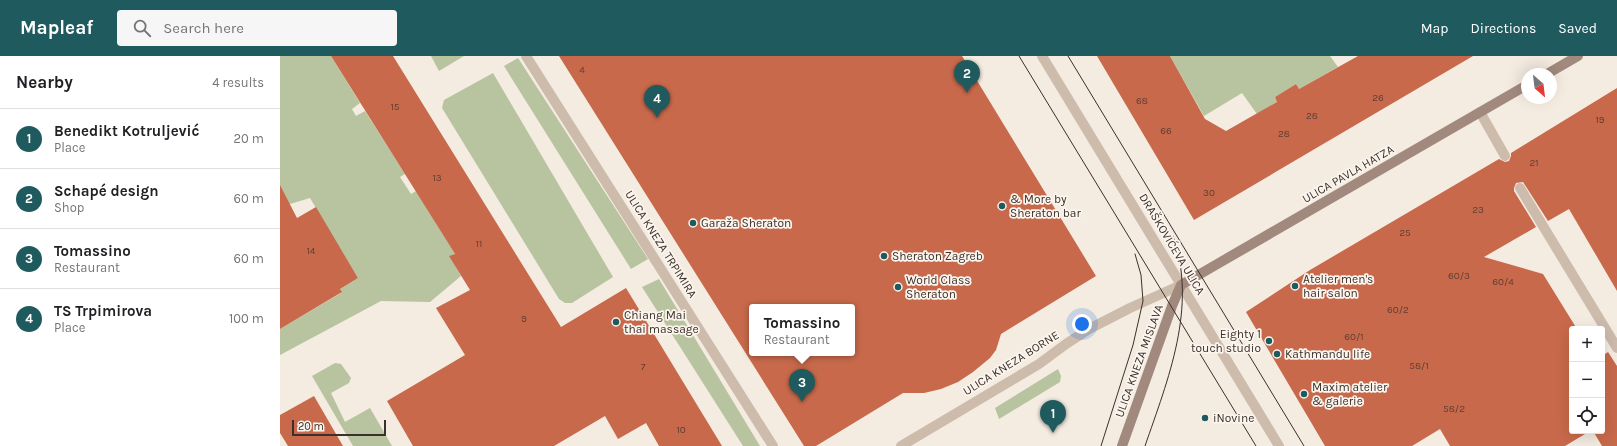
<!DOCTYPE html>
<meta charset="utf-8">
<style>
body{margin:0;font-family:Karla,sans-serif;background:#f6f6f6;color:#202124}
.controls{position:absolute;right:12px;bottom:12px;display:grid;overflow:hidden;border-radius:4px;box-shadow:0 4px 16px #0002}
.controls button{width:36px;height:36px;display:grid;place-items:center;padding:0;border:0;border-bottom:1px solid #e0e0e0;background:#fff;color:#202124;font:20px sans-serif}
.compass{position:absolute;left:1241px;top:12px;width:36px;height:36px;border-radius:50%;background:#fff;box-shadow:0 4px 16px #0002;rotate:152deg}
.scale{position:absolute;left:12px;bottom:10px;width:94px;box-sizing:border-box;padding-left:4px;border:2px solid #3b302b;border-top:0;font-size:11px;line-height:14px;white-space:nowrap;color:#3b302b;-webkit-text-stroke:3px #fbf5ee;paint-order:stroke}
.you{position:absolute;left:802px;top:268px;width:14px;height:14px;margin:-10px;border:3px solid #fff;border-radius:50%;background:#1a73e8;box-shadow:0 0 0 6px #1a73e833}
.badge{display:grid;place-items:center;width:26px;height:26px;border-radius:50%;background:#1f5a5e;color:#fff;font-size:13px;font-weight:700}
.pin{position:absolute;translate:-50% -33px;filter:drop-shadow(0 1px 2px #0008)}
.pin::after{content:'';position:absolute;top:21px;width:14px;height:12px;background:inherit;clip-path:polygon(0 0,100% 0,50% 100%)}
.popup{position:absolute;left:469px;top:248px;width:106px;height:52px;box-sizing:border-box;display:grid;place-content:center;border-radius:4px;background:#fff;filter:drop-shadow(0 1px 3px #0005);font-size:13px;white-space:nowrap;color:#757577}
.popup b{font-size:15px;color:#202124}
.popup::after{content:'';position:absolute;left:50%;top:100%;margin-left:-8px;border:8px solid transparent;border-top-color:#fff}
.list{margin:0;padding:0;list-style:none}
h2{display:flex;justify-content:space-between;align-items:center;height:52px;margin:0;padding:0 16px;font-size:17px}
h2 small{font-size:13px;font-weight:400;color:#757577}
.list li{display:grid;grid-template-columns:26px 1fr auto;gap:12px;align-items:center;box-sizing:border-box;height:60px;padding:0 16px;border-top:1px solid #e0e0e0}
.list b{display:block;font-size:15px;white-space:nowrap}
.list p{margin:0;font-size:13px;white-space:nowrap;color:#757577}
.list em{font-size:13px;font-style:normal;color:#757577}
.icon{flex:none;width:22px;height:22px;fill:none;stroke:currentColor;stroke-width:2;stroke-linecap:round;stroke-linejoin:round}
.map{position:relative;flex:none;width:1337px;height:390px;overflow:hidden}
header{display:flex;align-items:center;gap:24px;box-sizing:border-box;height:56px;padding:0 20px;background:#1f5a5e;color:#fff}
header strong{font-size:19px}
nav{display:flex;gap:22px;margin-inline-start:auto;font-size:14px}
.search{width:280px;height:36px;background:#f6f6f6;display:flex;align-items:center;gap:10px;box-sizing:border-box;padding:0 14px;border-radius:4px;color:#757577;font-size:15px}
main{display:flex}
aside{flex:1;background:#fff}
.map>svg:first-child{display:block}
.green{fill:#b8c4a0}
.building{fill:#c8694b;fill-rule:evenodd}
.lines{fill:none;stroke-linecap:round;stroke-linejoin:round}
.service{stroke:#cdbbac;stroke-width:10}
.minor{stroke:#cdbbac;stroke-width:10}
.tertiary{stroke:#cdbbac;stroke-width:10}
.secondary{stroke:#a18a7d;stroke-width:10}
.tram{stroke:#3b302b;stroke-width:1}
.poi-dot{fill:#1f5a5e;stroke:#fbf5ee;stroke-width:1.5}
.labels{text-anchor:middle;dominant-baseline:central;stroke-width:3.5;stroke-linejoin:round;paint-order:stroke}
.number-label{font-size:10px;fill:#5e3e33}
.street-label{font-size:12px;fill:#3b302b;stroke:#fbf5ee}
.poi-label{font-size:12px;fill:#3b302b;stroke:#fbf5ee;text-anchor:start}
</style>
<header>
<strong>Mapleaf</strong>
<div class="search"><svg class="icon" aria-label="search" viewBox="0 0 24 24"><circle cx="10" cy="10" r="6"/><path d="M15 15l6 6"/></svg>Search here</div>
<nav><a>Map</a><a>Directions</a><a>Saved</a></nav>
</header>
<main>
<aside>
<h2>Nearby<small>4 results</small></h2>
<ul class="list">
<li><span class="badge">1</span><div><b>Benedikt Kotruljević</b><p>Place</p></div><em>20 m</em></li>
<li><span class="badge">2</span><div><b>Schapé design</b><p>Shop</p></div><em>60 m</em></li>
<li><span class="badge">3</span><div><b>Tomassino</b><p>Restaurant</p></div><em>60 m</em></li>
<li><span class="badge">4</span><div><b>TS Trpimirova</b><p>Place</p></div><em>100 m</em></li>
</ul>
</aside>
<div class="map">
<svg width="1337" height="390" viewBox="0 0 1337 390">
<rect width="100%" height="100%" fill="#f4ebe1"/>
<!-- green -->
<g class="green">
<path d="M 0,0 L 51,0 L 80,47 L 72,53 L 76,60 L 85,55 L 125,118 L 120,121 L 131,138 L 136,135 L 175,198 L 170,200 L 181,220 L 150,246 L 101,245 L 0,299 L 0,273 L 61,237 L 60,233 L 78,222 L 30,142 L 0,151 Z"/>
<path d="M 151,0 L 184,0 L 159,15 Z"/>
<path d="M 890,0 L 1050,0 L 1058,11 L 1019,33 L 1016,28 L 995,41 L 997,46 L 977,58 L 962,37 L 924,60 Z"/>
<path d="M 238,2 L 368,203 L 351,213 L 224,10 Z"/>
<path d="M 213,17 L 333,221 L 292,247 L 285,247 L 279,243 L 162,52 L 164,44 Z"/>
<path d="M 379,223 L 480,390 L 463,390 L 362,231 Z"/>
<path d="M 55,307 L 61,308 L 71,322 L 69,327 L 51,337 L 65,366 L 90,352 L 112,390 L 73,390 L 32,320 Z"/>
<path d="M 778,313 L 781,320 L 780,326 L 719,363 L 715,352 Z"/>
</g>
<!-- building -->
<g class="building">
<path d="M 51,0 L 113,0 L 281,271 L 346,232 L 442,390 L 379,390 L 366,367 L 338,383 L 325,360 L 274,390 L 133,390 L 107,345 L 185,299 L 156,252 L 190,234 L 169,200 L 175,198 Z"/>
<path d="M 279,0 L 682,0 L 816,220 L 721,278 L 716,294 L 710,302 L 693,316 L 678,326 L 661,333 L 644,337 L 623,337 L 536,390 L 524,390 ZM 472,251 L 572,251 L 572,297 L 472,297 Z"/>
<path d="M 817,0 L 890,0 L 925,63 L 946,75 L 997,46 L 995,41 L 1016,28 L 1019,33 L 1078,0 L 1193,0 L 914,164 Z"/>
<path d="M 1337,32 L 1337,235 L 1289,153 L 1268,165 L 1243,126 L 1236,127 L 1234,132 L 1234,135 L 1256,171 L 1204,201 L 1263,218 L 1297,273 L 1292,273 L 1292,375 L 1310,375 L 1285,390 L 1170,390 L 1160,373 L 1132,390 L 1045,390 L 966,256 L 1030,214 L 1219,103 L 1225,106 L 1229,105 L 1231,100 L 1231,97 Z"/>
<path d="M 0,129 L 17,162 L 36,151 L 78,222 L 60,233 L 62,236 L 0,273 Z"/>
<path d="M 1328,296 L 1337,310 L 1337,390 L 1322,390 L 1313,375 L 1322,375 L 1322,300 Z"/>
<path d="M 34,340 L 63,390 L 8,390 L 0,377 L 0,359 Z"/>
</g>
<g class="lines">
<!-- service -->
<g class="service">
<path d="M 1200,56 L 1225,100"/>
<path d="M 1240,132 L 1337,292"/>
</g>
<!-- minor -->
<g class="minor">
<path d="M 246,0 L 493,390"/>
<path d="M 621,390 L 759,308 L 786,288 L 809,273 L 850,252 L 901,229"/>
</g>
<!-- tertiary -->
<path class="tertiary" d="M 762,0 L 999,390"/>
<!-- secondary -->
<g class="secondary">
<path d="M 1267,18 L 1298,0"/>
<path d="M 842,390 L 892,250 L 901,229 L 1247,29"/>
</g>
<!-- tram -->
<g class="tram">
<path d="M 739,0 L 976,390"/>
<path d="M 788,0 L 1024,390"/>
<path d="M 821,390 L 853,289 L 863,245 L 861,219 L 855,198"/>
<path d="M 865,390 C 888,323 918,251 893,180"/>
</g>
</g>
<!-- markers -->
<g class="poi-dot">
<circle cx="722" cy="150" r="4"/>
<circle cx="413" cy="167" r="4"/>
<circle cx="604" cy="200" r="4"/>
<circle cx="1015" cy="230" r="4"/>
<circle cx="618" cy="231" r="4"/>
<circle cx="336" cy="266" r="4"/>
<circle cx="989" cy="285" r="4"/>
<circle cx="997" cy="298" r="4"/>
<circle cx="1024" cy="338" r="4"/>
<circle cx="925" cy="362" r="4"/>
</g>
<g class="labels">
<!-- number labels -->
<g class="number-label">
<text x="302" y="14">4</text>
<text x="1098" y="42">26</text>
<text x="862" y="45">68</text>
<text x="115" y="51">15</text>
<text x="1032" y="60">28</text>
<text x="1320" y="64">19</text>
<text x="886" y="75">66</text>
<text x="1004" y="78">28</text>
<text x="1254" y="107">21</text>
<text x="157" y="122">13</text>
<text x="929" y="137">30</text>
<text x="1198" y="154">23</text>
<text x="1125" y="177">25</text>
<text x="199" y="188">11</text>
<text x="31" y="195">14</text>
<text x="1179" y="220">60/3</text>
<text x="1223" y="226">60/4</text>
<text x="1118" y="254">60/2</text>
<text x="244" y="263">9</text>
<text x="1074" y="281">60/1</text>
<text x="1139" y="310">58/1</text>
<text x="363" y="311">7</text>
<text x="1174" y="353">58/2</text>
<text x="401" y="374">10</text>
</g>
<!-- street labels -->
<g class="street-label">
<text transform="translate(1068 118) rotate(-30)">ULICA PAVLA HATZA</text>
<text transform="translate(381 188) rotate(58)">ULICA KNEZA TRPIMIRA</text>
<text transform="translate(892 188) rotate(59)">DRAŠKOVIĆEVA ULICA</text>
<text transform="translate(859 305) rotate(-70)">ULICA KNEZA MISLAVA</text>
<text transform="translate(731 307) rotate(-32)">ULICA KNEZA BORNE</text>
</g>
<!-- poi labels -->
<g class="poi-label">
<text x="730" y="143">&amp; More by<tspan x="730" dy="14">Sheraton bar</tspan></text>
<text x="421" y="167">Garaža Sheraton</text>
<text x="612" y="200">Sheraton Zagreb</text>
<text x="1023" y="223">Atelier men's<tspan x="1023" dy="14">hair salon</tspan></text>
<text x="626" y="224">World Class<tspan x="626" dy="14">Sheraton</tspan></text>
<text x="344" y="259">Chiang Mai<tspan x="344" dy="14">thai massage</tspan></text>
<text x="981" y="278" text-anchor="end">Eighty 1<tspan x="981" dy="14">touch studio</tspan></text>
<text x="1005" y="298">Kathmandu life</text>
<text x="1032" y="331">Maxim atelier<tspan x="1032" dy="14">&amp; galerie</tspan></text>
<text x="933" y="362">iNovine</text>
</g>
</g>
</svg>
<div class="controls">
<button>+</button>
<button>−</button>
<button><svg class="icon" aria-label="locate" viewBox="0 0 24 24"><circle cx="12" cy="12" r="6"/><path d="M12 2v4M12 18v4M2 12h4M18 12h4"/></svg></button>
</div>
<svg class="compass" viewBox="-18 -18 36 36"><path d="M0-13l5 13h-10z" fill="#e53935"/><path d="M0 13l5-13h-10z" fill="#757577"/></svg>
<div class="scale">20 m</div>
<div class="you"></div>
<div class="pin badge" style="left:773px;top:377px">1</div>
<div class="pin badge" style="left:687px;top:37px">2</div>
<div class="pin badge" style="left:522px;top:346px">3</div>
<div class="popup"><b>Tomassino</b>Restaurant</div>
<div class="pin badge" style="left:377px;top:62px">4</div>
</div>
</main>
